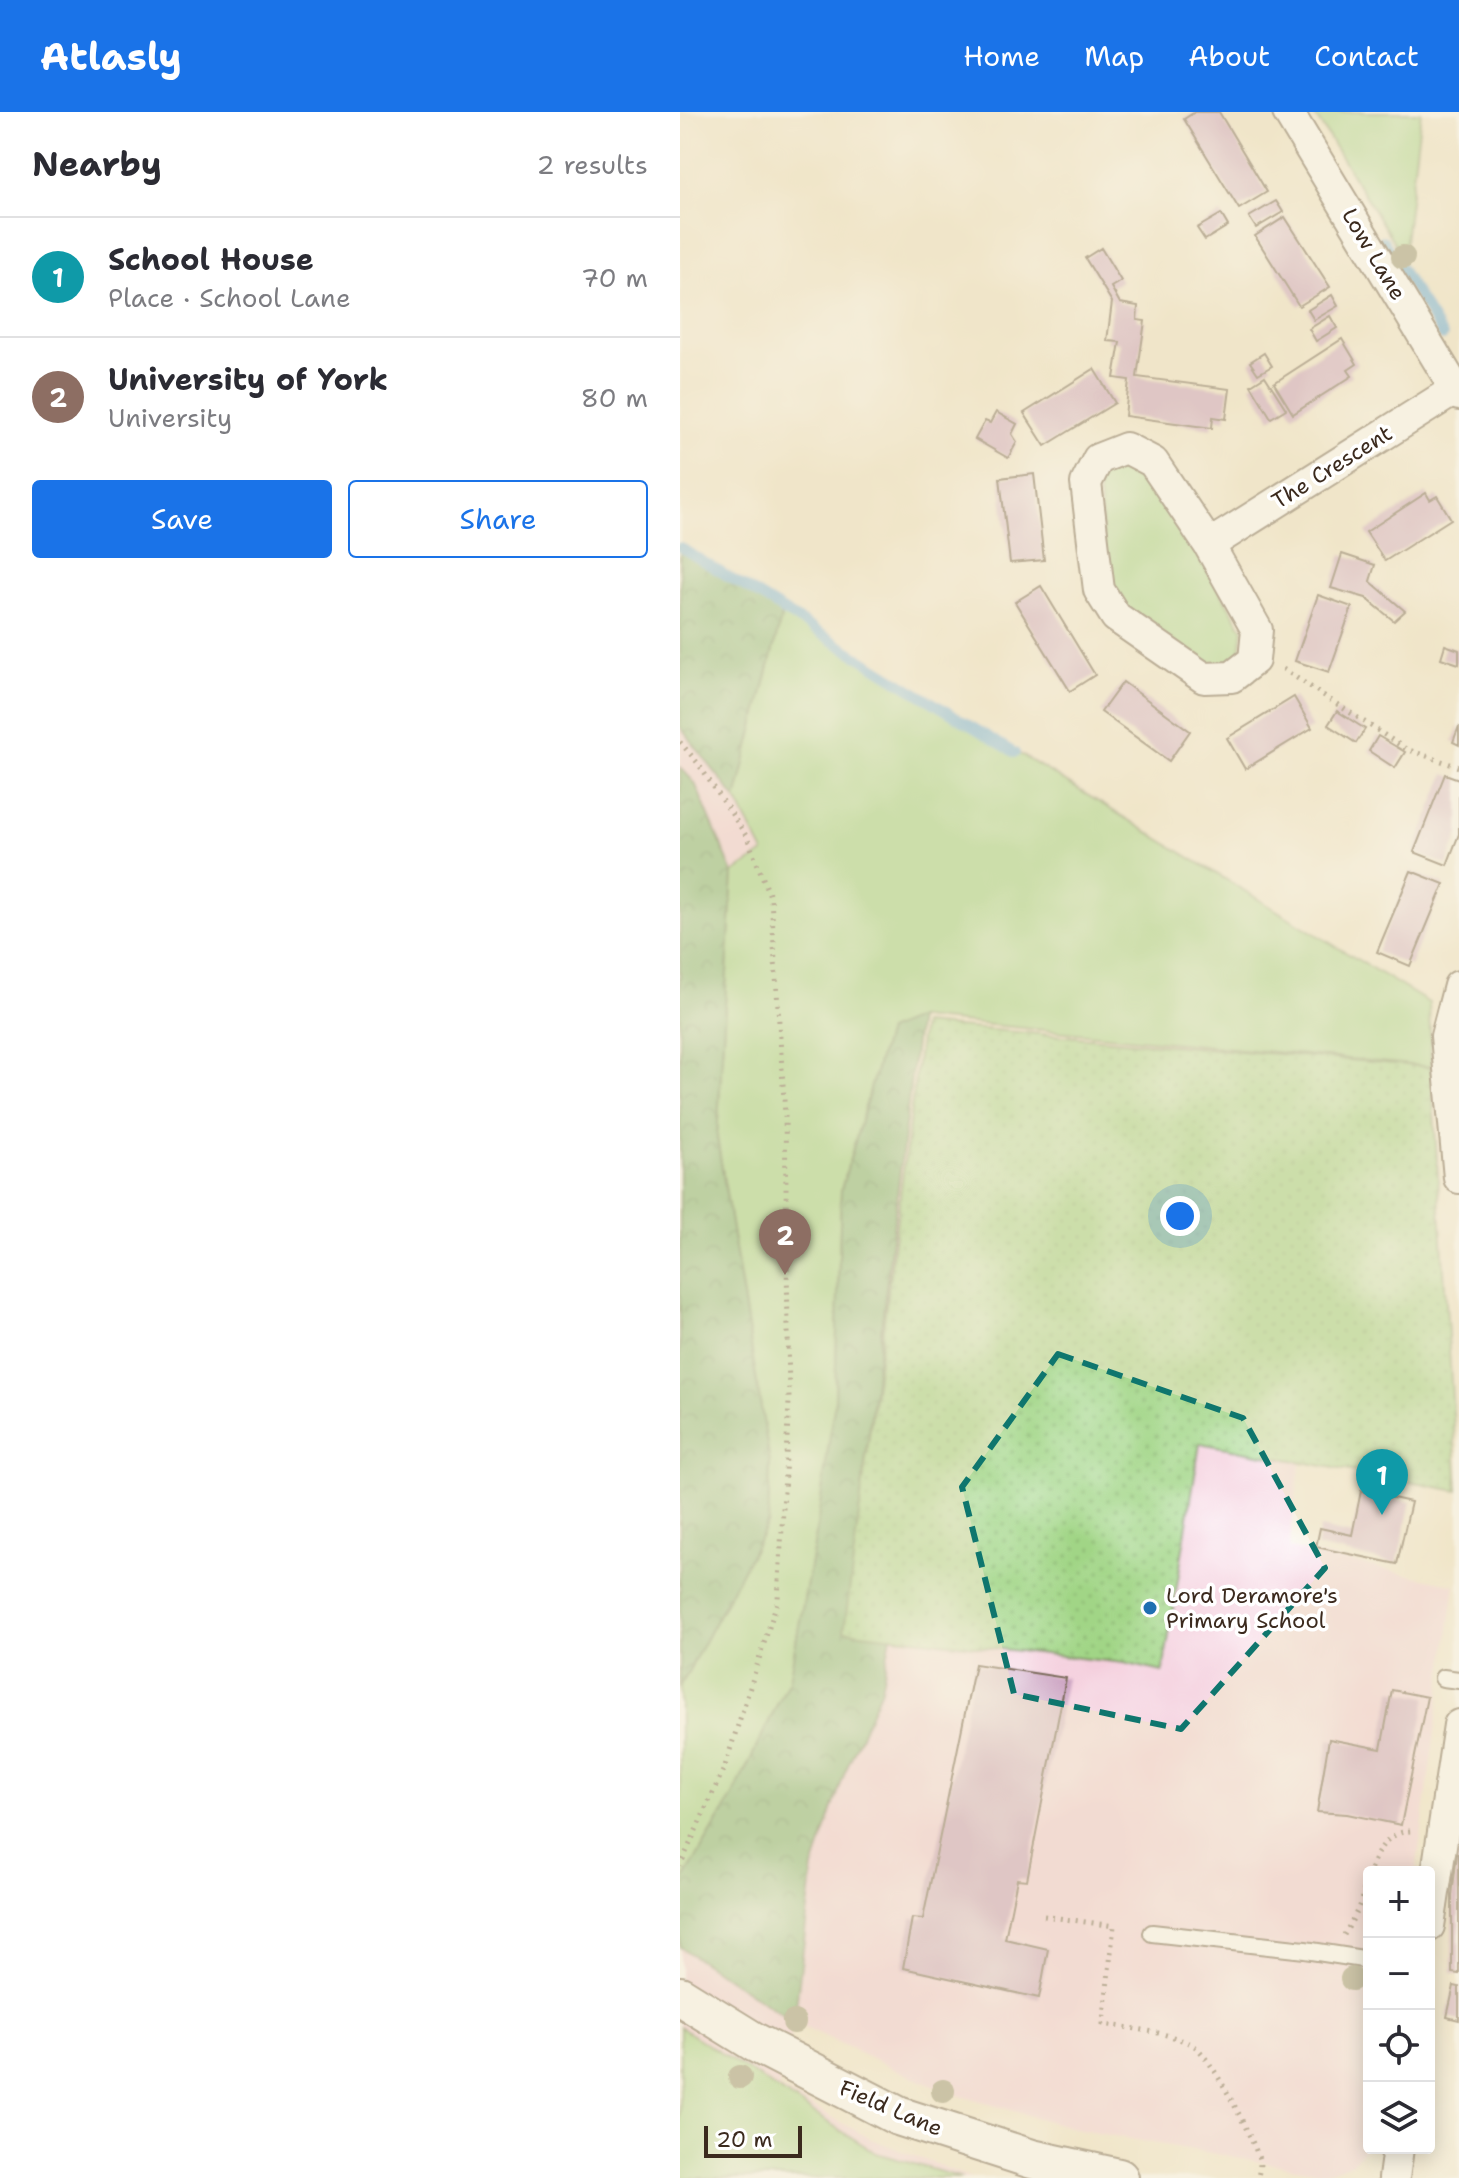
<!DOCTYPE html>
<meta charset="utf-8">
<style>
body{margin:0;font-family:"Shantell Sans",sans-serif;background:#f7f7f7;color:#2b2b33}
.controls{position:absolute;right:24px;bottom:24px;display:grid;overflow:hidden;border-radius:8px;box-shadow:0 4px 20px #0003}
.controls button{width:72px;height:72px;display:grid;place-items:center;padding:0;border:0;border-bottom:2px solid #e1e1e2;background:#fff;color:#2b2b33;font:40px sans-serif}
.scale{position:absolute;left:24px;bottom:20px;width:98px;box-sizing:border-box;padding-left:8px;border:4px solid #3b2a1e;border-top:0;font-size:22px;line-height:28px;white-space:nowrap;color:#3b2a1e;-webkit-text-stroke:6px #fff;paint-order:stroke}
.you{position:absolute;left:500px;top:1104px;width:28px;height:28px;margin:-20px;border:6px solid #fff;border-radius:50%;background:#1a73e8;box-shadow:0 0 0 12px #1a73e833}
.badge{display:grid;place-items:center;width:52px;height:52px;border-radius:50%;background:#1a73e8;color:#fff;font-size:26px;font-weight:700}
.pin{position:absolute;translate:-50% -66px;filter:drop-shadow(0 2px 4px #0008)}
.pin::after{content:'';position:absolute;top:42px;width:28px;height:24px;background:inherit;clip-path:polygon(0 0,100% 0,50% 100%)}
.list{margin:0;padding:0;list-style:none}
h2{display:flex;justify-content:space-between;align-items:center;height:104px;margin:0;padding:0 32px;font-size:34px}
h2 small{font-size:26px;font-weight:400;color:#7c7c81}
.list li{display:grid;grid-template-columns:52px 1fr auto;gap:24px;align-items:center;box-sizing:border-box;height:120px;padding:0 32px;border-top:2px solid #e1e1e2}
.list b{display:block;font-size:30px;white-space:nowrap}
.list p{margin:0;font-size:26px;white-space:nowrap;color:#7c7c81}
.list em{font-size:26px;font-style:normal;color:#7c7c81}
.actions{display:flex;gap:16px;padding:24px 32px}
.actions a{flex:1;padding:18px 0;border:2px solid #1a73e8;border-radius:8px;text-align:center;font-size:28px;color:#1a73e8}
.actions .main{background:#1a73e8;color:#fff}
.icon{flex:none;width:44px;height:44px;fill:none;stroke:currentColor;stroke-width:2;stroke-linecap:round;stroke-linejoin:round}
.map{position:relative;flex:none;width:779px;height:2066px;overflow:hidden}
header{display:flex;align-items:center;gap:48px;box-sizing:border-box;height:112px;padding:0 40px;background:#1a73e8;color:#fff}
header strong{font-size:38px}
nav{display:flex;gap:44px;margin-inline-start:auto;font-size:28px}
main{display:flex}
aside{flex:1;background:#fff}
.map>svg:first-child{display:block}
.built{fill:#f4cfdd;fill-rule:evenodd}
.grass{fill:#a1d586;stroke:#6e8052;stroke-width:2}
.forest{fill:url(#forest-crowns);stroke:#5e7048;stroke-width:2}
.park{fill:url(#park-dots);stroke:#6e8052;stroke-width:2}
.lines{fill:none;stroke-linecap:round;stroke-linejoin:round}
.stream{stroke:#63aada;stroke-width:10}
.building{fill:#caa0c0}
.service-casing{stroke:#7a6b5a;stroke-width:20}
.minor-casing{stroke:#7a6b5a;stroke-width:34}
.tertiary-casing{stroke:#7a6b5a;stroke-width:42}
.path{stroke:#7a6b5a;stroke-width:5;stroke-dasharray:2 6;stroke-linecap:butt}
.service{stroke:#fff;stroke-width:16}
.minor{stroke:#fff;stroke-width:30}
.tertiary{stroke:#fff;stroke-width:38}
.tree{fill:#9e9a7c}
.marked{fill:none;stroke:#0f766e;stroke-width:6;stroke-dasharray:16 10;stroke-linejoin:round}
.poi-dot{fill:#1f6fb2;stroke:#fff;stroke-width:3}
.labels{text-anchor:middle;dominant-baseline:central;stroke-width:7;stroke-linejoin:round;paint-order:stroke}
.street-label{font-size:22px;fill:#3b2a1e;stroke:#fff}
.poi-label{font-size:22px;fill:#3b2a1e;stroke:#fff;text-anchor:start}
</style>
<header>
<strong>Atlasly</strong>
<nav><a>Home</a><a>Map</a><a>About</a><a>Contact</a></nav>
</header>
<main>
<aside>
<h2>Nearby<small>2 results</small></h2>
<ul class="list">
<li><span class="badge" style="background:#0f9aa8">1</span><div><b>School House</b><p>Place · School Lane</p></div><em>70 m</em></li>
<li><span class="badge" style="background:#8d6e63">2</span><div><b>University of York</b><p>University</p></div><em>80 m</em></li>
</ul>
<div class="actions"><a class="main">Save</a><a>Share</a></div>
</aside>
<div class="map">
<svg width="779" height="2066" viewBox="0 0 779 2066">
<defs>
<pattern id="forest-crowns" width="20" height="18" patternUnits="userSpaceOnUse" patternTransform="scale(2)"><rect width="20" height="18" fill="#80b673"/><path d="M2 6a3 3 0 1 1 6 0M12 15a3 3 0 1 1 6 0" fill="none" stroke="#6a945e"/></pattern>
<pattern id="park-dots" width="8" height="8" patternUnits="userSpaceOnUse" patternTransform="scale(2)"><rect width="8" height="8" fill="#a1d586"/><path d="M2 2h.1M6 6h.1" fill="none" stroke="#8cb773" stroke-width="1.8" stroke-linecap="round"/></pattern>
</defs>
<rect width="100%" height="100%" fill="#fff"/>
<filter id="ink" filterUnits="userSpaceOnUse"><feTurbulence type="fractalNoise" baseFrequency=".0125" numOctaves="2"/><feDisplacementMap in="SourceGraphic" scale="16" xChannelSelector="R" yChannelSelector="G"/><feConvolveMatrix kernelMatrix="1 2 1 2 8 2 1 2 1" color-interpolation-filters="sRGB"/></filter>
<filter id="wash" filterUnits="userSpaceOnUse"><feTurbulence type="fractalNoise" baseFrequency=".006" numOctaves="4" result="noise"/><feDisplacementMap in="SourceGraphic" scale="32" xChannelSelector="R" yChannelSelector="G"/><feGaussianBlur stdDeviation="1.8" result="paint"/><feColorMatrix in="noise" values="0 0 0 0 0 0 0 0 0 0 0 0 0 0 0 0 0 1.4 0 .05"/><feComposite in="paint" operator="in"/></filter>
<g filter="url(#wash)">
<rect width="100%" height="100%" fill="#f0e5c9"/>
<!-- built -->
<path class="built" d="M 0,437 L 181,543 L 749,891 L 778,1379 L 621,1348 L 609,1436 L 775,1473 L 736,1760 L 689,1760 L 689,2031 L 672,2051 L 644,2061 L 400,2018 L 263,1979 L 114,1910 L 99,1976 L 191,2027 L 291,2066 L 0,2066 ZM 238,906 L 384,920 L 647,946 L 242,912 L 214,1124 Z"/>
<!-- grass -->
<g class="grass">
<path d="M 633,0 L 741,0 L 723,145 Z"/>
<path d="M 449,350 L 465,358 L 563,517 L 560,543 L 544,554 L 523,551 L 444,499 L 428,473 L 418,371 L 427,356 Z"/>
<path d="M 103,498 L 749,891 L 751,955 L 238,906 L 207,919 L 161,1078 L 155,1288 L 143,1386 L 109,1568 L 52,1686 L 0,1774 L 0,1575 L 88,1410 L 90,1351 L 37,1026 L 53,761 L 84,741 L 56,687 Z"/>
<path d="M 0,1915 L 196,2041 L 282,2066 L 0,2066 Z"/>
</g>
<!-- forest -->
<g class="forest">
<path d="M 0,438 L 103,498 L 56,687 L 0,615 Z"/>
<path d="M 0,655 L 15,671 L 53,761 L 37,1026 L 90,1351 L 88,1410 L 0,1575 Z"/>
<path d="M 238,906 L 178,1412 L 209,1454 L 211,1524 L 201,1577 L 165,1660 L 133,1756 L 114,1910 L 0,1835 L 0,1774 L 52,1686 L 109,1568 L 136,1422 L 155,1288 L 161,1078 L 207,919 Z"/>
</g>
<!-- park -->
<path class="park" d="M 242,912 L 751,955 L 778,1379 L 520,1331 L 483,1560 L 444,1551 L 164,1519 Z"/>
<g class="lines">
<!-- stream -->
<g class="stream">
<path d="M 703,128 L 763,224"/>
<path d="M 0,435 L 335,641"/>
</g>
</g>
<g id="blocks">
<!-- building -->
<g class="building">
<path d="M 515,0 L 539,0 L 587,80 L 559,97 L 504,7 Z"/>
<path d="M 596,89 L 603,100 L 576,116 L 569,105 Z"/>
<path d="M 541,102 L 548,114 L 525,128 L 517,116 Z"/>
<path d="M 605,105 L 650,175 L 619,194 L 575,124 Z"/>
<path d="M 421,136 L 441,169 L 431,175 L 440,191 L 458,194 L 457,208 L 465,209 L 457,265 L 550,277 L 546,307 L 533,305 L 532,316 L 445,304 L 449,268 L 434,266 L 440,230 L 427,229 L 432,190 L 405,146 Z"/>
<path d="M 652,183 L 658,194 L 634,208 L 628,198 Z"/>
<path d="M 650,204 L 657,216 L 636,229 L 629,217 Z"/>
<path d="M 662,227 L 677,252 L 668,258 L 672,264 L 613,302 L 594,271 Z"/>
<path d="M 584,241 L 592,254 L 578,262 L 570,250 Z"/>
<path d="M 414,257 L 435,291 L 365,334 L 344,301 Z"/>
<path d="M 585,264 L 606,297 L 591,306 L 571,273 Z"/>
<path d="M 316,300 L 337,312 L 332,322 L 337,330 L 328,346 L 295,327 L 305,309 L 310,311 Z"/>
<path d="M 354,362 L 364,448 L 330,451 L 320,366 Z"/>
<path d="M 746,381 L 750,388 L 757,384 L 771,407 L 705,449 L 686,420 Z"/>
<path d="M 662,442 L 695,453 L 690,469 L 725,499 L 714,509 L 686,486 L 651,476 Z"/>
<path d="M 361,474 L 415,563 L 390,579 L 335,490 Z"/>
<path d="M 638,483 L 672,495 L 649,560 L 615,549 Z"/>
<path d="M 765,533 L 779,538 L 779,552 L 761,546 Z"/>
<path d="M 443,570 L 510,619 L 489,649 L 421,600 Z"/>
<path d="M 614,585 L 632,616 L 565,657 L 547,626 Z"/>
<path d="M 657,599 L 685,617 L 676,631 L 648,613 Z"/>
<path d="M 779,614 L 779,633 L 773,630 Z"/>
<path d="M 698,624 L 725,640 L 715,656 L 689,639 Z"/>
<path d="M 765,662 L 779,667 L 779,722 L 767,753 L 734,740 Z"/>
<path d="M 731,759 L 764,772 L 730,854 L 697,840 Z"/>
<path d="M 681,1379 L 731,1390 L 717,1452 L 636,1435 L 640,1416 L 672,1423 Z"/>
<path d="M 295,1552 L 386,1566 L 347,1768 L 337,1767 L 325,1827 L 368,1837 L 359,1886 L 223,1856 L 232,1806 L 243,1807 Z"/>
<path d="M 712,1578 L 747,1585 L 721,1713 L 667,1702 L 637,1700 L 649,1627 L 701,1637 Z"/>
<path d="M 777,1742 L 779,1742 L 779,1862 L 772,1861 L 772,1783 Z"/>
<path d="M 774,1874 L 779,1875 L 779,1908 L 767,1905 Z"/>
</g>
</g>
</g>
<g filter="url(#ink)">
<use href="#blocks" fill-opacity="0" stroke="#7a6b5a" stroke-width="2"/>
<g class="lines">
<defs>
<g id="service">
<path d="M 763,1566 L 779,1568"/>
<path d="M 472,1821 L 625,1838 L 689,1848"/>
</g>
<g id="minor">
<path d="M 608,0 L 779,283"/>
<path d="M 529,433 L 473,350 L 446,336 L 418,347 L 406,371 L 419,478 L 436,505 L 524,566 L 552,565 L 574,548 L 577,518 L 529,433 L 776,277"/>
<path d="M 779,874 L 766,924 L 779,1066"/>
<path d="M 749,1814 L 779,1613"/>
<path d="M 714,2066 L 718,2036"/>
</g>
<path id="tertiary" d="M 0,1884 L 76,1931 L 218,2004 L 352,2047 L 439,2066"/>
</defs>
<!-- service casing -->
<use href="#service" class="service-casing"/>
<!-- minor casing -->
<use href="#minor" class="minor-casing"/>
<!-- tertiary casing -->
<use href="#tertiary" class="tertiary-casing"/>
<!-- path -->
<g class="path">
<path d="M 603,557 L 726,637 L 779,655"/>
<path d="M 0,630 L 17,650 L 67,725 L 91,787 L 105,1003 L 109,1290 L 98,1487 L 45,1654 L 0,1754"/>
<path d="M 364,1804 L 434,1814 L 423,1912 C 453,1917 488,1919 514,1934 C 531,1944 573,2026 579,2047 C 581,2053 579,2059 578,2065"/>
<path d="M 664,1823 C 669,1814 675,1804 679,1794 C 689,1766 694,1718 734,1719"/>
</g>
<!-- service -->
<use href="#service" class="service"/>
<!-- minor -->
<use href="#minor" class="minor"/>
<!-- tertiary -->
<use href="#tertiary" class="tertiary"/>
</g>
<!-- trees -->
<g class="tree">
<circle cx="723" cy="145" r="12"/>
<circle cx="672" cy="1867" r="12"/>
<circle cx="114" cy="1910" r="12"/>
<circle cx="60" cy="1965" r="12"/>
<circle cx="263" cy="1979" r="12"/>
</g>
</g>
<!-- marked area -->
<path d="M0 0H779V2066H0ZM 378,1242 L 563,1306 L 645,1456 L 501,1617 L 334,1582 L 282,1375 Z" fill="#f0e5c9" fill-opacity=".55" fill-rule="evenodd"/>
<path class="marked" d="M 378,1242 L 563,1306 L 645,1456 L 501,1617 L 334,1582 L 282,1375 Z"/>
<!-- markers -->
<circle class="poi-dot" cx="470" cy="1496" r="8"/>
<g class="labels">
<!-- street labels -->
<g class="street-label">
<text transform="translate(694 142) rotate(59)">Low Lane</text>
<text transform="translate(652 355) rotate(-32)">The Crescent</text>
<text transform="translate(211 1996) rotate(23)">Field Lane</text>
</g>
<!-- poi labels -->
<g class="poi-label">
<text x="486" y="1483">Lord Deramore's<tspan x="486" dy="25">Primary School</tspan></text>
</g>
</g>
</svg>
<div class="controls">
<button>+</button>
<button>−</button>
<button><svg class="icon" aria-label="locate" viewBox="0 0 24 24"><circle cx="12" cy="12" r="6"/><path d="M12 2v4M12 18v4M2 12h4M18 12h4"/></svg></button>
<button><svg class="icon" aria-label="layers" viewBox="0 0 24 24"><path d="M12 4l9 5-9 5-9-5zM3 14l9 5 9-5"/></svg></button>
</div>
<div class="scale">20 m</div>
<div class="you"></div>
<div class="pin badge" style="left:702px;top:1403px;background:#0f9aa8">1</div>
<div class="pin badge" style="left:105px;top:1163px;background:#8d6e63">2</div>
</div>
</main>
